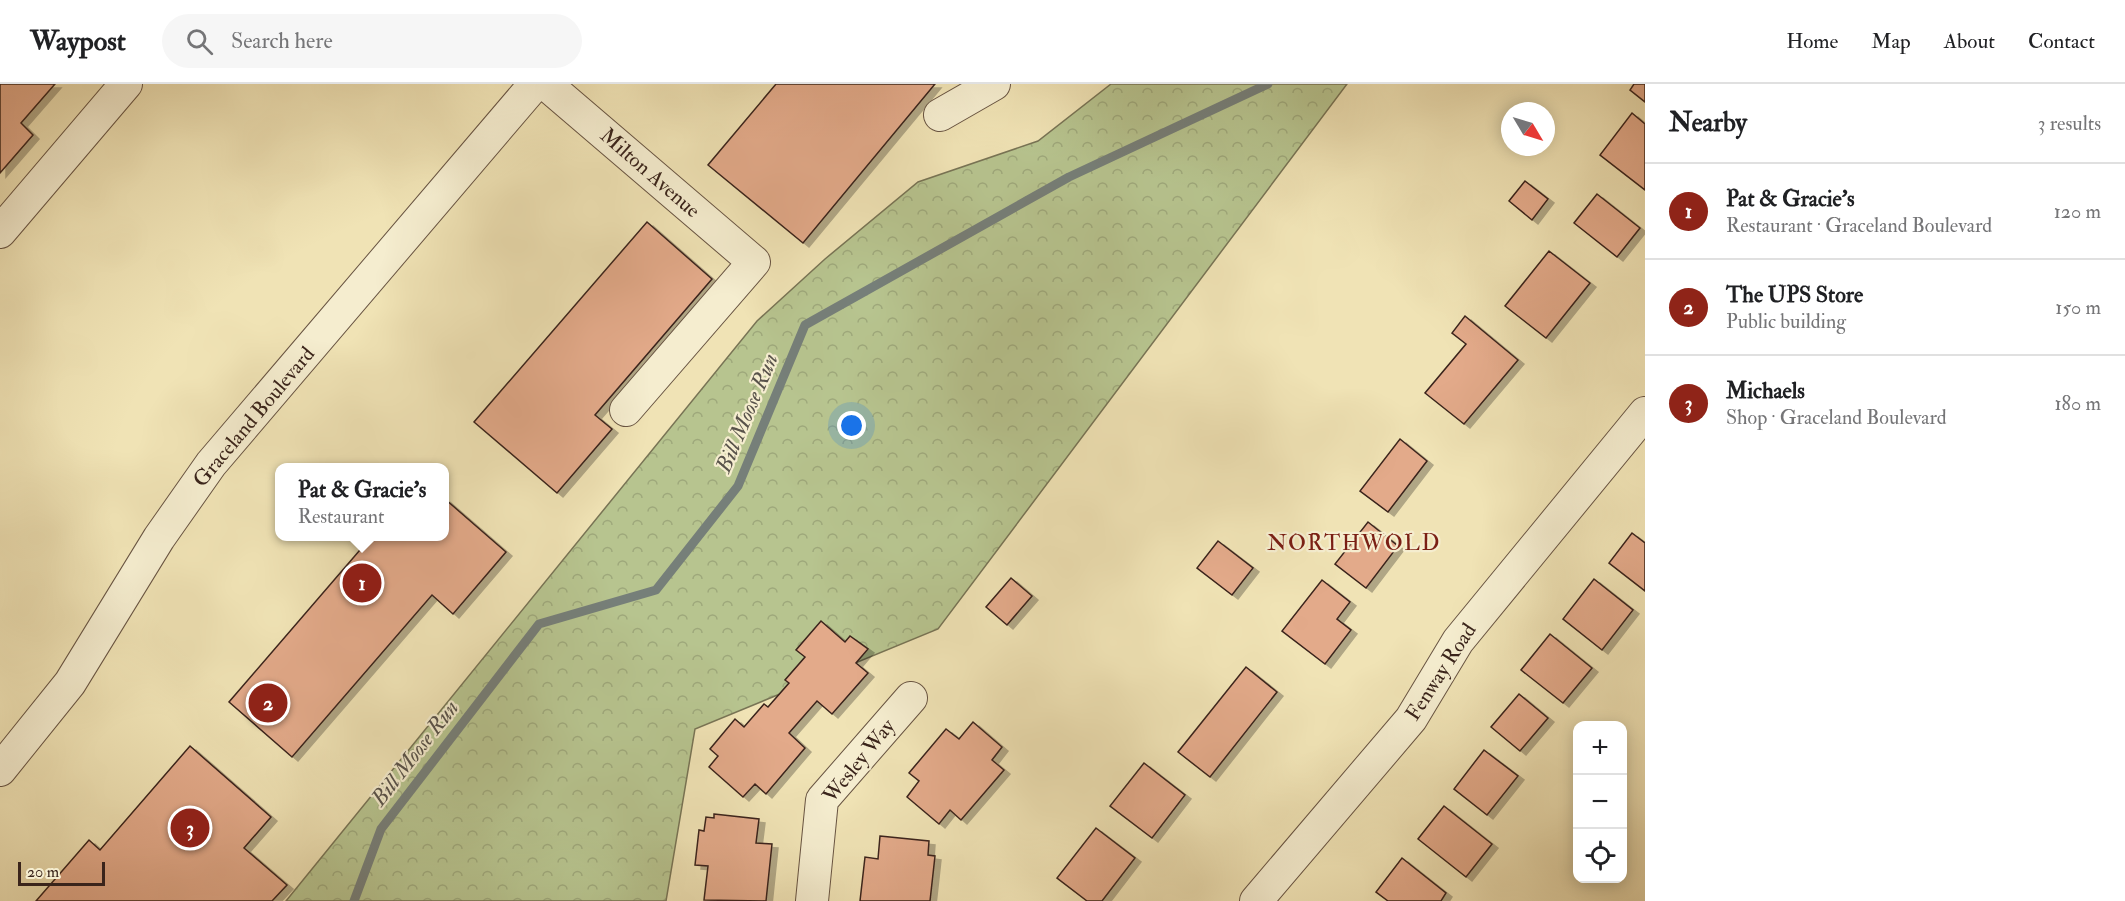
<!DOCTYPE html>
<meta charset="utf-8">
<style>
body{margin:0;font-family:"IM FELL Double Pica",serif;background:#f6f6f6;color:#202124}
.controls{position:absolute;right:18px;bottom:18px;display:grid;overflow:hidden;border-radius:12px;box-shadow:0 3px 15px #0003}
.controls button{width:54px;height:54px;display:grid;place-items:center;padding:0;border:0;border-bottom:2px solid #e0e0e0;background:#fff;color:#202124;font:30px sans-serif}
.compass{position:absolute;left:1501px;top:18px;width:54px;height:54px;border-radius:50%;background:#fff;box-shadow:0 3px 15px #0003;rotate:128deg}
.scale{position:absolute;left:18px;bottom:15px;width:87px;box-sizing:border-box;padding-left:6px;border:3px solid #3a241b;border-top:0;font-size:16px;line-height:21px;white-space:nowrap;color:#3a241b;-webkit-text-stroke:4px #f5edcf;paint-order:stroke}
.you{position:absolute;left:852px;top:342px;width:21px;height:21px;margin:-15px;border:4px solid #fff;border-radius:50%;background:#1a73e8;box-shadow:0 0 0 9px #1a73e833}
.badge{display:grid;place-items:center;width:39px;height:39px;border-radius:50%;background:#8f2418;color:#fff;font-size:20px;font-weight:700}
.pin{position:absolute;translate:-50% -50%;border:3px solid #fff;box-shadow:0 2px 6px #0006}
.popup{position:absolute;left:275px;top:379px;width:174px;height:78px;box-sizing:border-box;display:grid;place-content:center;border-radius:12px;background:#fff;filter:drop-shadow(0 2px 4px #0005);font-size:20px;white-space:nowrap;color:#757577}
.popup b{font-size:22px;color:#202124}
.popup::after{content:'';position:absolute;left:50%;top:100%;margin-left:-12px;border:12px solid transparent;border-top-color:#fff}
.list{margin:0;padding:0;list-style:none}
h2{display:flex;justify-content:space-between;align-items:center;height:78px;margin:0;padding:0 24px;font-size:26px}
h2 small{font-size:20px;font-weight:400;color:#757577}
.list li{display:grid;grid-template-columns:39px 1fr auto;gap:18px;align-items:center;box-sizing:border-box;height:96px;padding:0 24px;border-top:2px solid #e0e0e0}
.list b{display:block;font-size:22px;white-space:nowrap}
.list p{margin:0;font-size:20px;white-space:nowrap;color:#757577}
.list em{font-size:20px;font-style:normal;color:#757577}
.icon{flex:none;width:33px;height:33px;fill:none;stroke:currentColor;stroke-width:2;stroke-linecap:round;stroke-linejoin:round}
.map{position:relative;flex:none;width:1645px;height:817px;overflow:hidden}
header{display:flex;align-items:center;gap:36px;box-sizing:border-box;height:84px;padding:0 30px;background:#fff;border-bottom:2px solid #e0e0e0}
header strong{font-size:28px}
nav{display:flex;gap:33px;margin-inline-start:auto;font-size:21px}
.search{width:420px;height:54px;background:#f6f6f6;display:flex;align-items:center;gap:15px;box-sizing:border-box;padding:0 21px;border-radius:33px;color:#757577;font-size:22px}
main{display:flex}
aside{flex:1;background:#fff}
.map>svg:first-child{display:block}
.forest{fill:url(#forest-crowns);stroke:#787455;stroke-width:1.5}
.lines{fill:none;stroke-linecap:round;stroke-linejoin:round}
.stream{stroke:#767f79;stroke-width:9}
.building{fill:#e3aa8a;stroke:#3a241b;stroke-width:1.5;filter:url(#shadow)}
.minor-casing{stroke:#685442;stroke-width:34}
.minor{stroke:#f5edcf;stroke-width:32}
.labels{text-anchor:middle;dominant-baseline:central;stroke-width:4.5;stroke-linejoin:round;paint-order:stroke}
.street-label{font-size:21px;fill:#3a241b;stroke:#f5edcf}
.water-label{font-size:22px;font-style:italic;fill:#58524a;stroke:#f5edcf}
.neighbourhood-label{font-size:22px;letter-spacing:1.5px;fill:#7a1f14;stroke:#f5edcf}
</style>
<header>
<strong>Waypost</strong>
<div class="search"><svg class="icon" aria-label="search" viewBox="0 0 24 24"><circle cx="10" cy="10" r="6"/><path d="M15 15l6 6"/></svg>Search here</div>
<nav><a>Home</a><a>Map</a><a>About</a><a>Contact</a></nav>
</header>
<main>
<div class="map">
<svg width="1645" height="817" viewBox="0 0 1645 817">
<defs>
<pattern id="forest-crowns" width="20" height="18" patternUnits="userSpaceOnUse" patternTransform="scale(1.5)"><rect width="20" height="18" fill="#b7c48f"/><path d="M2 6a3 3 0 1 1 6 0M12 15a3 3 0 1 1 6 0" fill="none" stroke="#9ea87b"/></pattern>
<filter id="shadow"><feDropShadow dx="6" dy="4" stdDeviation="0" flood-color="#0004"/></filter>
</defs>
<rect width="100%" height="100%" fill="#f0e3b5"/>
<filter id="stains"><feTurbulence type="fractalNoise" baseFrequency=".00333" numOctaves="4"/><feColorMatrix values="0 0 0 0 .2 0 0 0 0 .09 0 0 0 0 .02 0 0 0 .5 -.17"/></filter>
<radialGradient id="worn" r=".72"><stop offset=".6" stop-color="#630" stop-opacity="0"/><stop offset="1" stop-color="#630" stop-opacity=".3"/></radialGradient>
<!-- forest -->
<path class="forest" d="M 1111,0 L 1347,0 L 938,545 L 695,645 L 666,817 L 286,817 L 757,237 L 825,175 L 918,98 L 1038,57 Z"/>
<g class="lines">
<!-- stream -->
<path class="stream" d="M 354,817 L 381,745 L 539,540 L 656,506 L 738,402 L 805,241 L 1069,93 L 1268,0"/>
</g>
<!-- building -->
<g class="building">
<path d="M 0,0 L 55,0 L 21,39 L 33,51 L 0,89 Z"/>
<path d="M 776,0 L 935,0 L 803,159 L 708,81 Z"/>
<path d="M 1634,0 L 1645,0 L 1645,18 L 1630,6 Z"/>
<path d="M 1632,29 L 1645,40 L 1645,106 L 1600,71 Z"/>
<path d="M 1525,97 L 1548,115 L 1532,136 L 1509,117 Z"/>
<path d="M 1597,110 L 1640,144 L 1617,173 L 1574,139 Z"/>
<path d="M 647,138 L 712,195 L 595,331 L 612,345 L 557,409 L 474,338 Z"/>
<path d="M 1549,167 L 1590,199 L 1546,254 L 1505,222 Z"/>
<path d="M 1465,232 L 1518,276 L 1464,340 L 1425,309 L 1466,260 L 1452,249 Z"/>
<path d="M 1400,355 L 1427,377 L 1388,428 L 1360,407 Z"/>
<path d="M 445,415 L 506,468 L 453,530 L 432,511 L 292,673 L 229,618 L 372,452 L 445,452 Z"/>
<path d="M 1368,438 L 1398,462 L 1366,504 L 1335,480 Z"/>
<path d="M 1632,449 L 1645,459 L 1645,507 L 1609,479 Z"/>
<path d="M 1218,457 L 1253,484 L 1232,511 L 1197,484 Z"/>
<path d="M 1011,494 L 1032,512 L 1007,541 L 986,523 Z"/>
<path d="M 1594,495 L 1633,526 L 1602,566 L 1563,535 Z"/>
<path d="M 1322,496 L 1350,518 L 1337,535 L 1351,546 L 1325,580 L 1282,547 Z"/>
<path d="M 821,537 L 845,558 L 850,552 L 868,565 L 856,579 L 868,589 L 832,630 L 817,617 L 789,649 L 805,664 L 766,710 L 755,700 L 743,713 L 709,683 L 718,672 L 710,665 L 735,635 L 744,643 L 764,620 L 768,623 L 789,599 L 785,596 L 805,573 L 796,566 Z"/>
<path d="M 1550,550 L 1592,584 L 1563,619 L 1521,586 Z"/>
<path d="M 1246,583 L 1277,608 L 1210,693 L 1178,668 Z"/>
<path d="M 1519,610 L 1548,634 L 1520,667 L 1491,643 Z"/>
<path d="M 973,638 L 1002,663 L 992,676 L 1004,686 L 961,736 L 950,726 L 939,740 L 907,713 L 919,697 L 909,689 L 946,645 L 959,655 Z"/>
<path d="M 190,662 L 271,733 L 244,764 L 287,801 L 272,817 L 36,817 L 89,756 L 100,766 Z"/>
<path d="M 1484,666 L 1518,692 L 1487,731 L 1454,705 Z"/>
<path d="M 1144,679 L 1185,711 L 1152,754 L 1110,722 Z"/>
<path d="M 1444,722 L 1492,760 L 1466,793 L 1418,755 Z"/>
<path d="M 714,730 L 759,735 L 756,759 L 772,760 L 766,817 L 704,816 L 708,782 L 695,781 L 699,746 L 704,747 L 706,733 L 714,734 Z"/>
<path d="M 1096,744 L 1135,774 L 1102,817 L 1087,817 L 1057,794 Z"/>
<path d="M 880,752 L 929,757 L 928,771 L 935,772 L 930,817 L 860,817 L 865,773 L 878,775 Z"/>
<path d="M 1402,774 L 1446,809 L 1441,817 L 1388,817 L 1376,808 Z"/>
</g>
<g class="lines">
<defs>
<g id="minor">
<path d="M 546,0 L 754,178 L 626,326"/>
<path d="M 940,31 L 994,0"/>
<path d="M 0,148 L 126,0"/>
<path d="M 0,686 L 70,599 L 159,454 L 211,380 L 535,0"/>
<path d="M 812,817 L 822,716 L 911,614"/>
<path d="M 1256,817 L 1411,635 L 1458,557 L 1645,329"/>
</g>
</defs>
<!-- minor casing -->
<use href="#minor" class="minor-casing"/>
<!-- minor -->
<use href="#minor" class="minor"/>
</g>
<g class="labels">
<!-- street labels -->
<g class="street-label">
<text transform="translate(650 89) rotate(41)">Milton Avenue</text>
<text transform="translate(254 333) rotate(-50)">Graceland Boulevard</text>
<text transform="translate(1441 588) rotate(-57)">Fenway Road</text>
<text transform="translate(859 677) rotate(-51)">Wesley Way</text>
</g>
<!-- water labels -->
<g class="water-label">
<text transform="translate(747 329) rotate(-67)">Bill Moose Run</text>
<text transform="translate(415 669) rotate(-52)">Bill Moose Run</text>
</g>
<!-- neighbourhood labels -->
<g class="neighbourhood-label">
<text x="1354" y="459">NORTHWOLD</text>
</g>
</g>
<rect width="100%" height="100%" filter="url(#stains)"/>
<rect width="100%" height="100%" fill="url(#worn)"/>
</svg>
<div class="controls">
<button>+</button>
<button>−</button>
<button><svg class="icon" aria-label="locate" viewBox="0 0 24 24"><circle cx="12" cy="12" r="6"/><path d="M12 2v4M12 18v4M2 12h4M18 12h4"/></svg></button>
</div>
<svg class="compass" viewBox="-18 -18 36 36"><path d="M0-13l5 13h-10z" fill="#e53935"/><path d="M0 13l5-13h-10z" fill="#757577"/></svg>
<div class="scale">20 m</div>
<div class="you"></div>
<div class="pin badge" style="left:362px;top:499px">1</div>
<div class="popup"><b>Pat &amp; Gracie’s</b>Restaurant</div>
<div class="pin badge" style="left:268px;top:619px">2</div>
<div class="pin badge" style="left:190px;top:744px">3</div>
</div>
<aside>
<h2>Nearby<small>3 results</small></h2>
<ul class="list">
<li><span class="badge">1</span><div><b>Pat &amp; Gracie’s</b><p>Restaurant · Graceland Boulevard</p></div><em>120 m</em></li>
<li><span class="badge">2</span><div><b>The UPS Store</b><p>Public building</p></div><em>150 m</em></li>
<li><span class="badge">3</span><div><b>Michaels</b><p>Shop · Graceland Boulevard</p></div><em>180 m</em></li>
</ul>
</aside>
</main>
